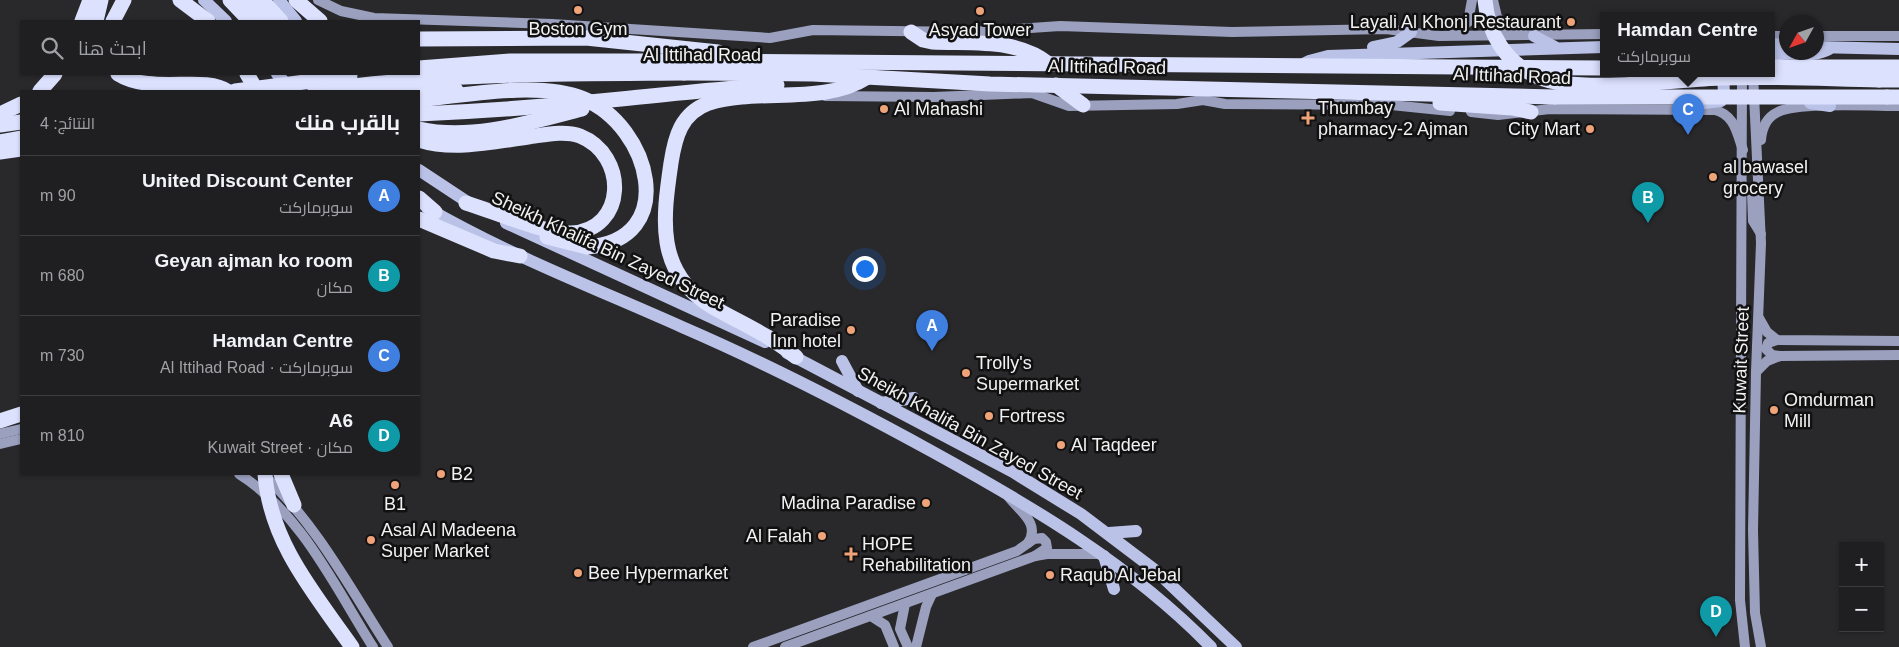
<!DOCTYPE html>
<html lang="ar">
<meta charset="utf-8">
<style>
body{margin:0;font-family:Helvetica,Cairo,sans-serif;background:#272729;color:#f1f3f6;direction:rtl}
.controls{position:absolute;right:15px;bottom:15px;display:grid;overflow:hidden;border-radius:0px;box-shadow:0 1px 4px #0004}
.controls button{width:45px;height:45px;display:grid;place-items:center;padding:0;border:0;border-bottom:1px solid #3c3c3e;background:#1f1e20;color:#f1f3f6;font:25px sans-serif}
.compass{position:absolute;left:1779px;top:15px;width:45px;height:45px;border-radius:50%;background:#1f1e20;box-shadow:0 1px 4px #0004;rotate:230deg}
.you{position:absolute;left:864px;top:268px;width:18px;height:18px;margin:-12px;border:4px solid #fff;border-radius:50%;background:#1a73e8;box-shadow:0 0 0 8px #1a73e833}
.badge{display:grid;place-items:center;width:32px;height:32px;border-radius:50%;background:#ea580c;color:#fff;font-size:16px;font-weight:700}
.pin{position:absolute;translate:-50% -41px;filter:drop-shadow(0 1px 2px #0008)}
.pin::after{content:'';position:absolute;top:26px;width:18px;height:15px;background:inherit;clip-path:polygon(0 0,100% 0,50% 100%)}
.popup{position:absolute;left:1600px;top:12px;width:175px;height:65px;box-sizing:border-box;display:grid;place-content:center;border-radius:0px;background:#1f1e20;filter:drop-shadow(0 1px 4px #0005);font-size:16px;white-space:nowrap;color:#a1a2a5}
.popup b{font-size:19px;color:#f1f3f6}
.popup::after{content:'';position:absolute;left:50%;top:100%;margin-left:-10px;border:10px solid transparent;border-top-color:#1f1e20}
.list{margin:0;padding:0;list-style:none}
h2{display:flex;justify-content:space-between;align-items:center;height:65px;margin:0;padding:0 20px;font-size:21px}
h2 small{font-size:16px;font-weight:400;color:#a1a2a5}
.list li{display:grid;grid-template-columns:32px 1fr auto;gap:15px;align-items:center;box-sizing:border-box;height:80px;padding:0 20px;border-top:1px solid #3c3c3e}
.list b{display:block;font-size:19px;white-space:nowrap}
.list p{margin:0;font-size:16px;white-space:nowrap;color:#a1a2a5}
.list em{font-size:16px;font-style:normal;color:#a1a2a5}
.icon{flex:none;width:28px;height:28px;fill:none;stroke:currentColor;stroke-width:2;stroke-linecap:round;stroke-linejoin:round}
.map{position:relative;flex:none;width:1899px;height:647px;overflow:hidden;direction:ltr}
.search{position:absolute;background:#1f1e20;box-shadow:0 1px 4px #0004;left:20px;top:20px;width:400px;height:55px;display:flex;align-items:center;gap:12px;box-sizing:border-box;padding:0 18px;border-radius:0px;color:#a1a2a5;font-size:19px}
.panel{position:absolute;background:#1f1e20;box-shadow:0 1px 4px #0004;left:20px;top:90px;width:400px;height:385px;border-radius:0px;direction:rtl}
.map>svg:first-child{display:block}
.lines{fill:none;stroke-linecap:round;stroke-linejoin:round}
.secondary{stroke:#9aa0be;stroke-width:10}
.primary{stroke:#bac2e8;stroke-width:12}
.highway{stroke:#dce1fe;stroke-width:15}
.highway-bridge{stroke:#dce1fe;stroke-width:15}
.poi-dot{fill:#efa378;stroke:#121112;stroke-width:2}
.labels{text-anchor:middle;dominant-baseline:central;stroke-width:5;stroke-linejoin:round;paint-order:stroke}
.poi-label{font-size:18px;fill:#f2f2f3;stroke:#121112;text-anchor:start}
.street-label{font-size:18px;fill:#f2f2f3;stroke:#121112}
</style>
<div class="map">
<svg width="1899" height="647" viewBox="0 0 1899 647">
<rect width="100%" height="100%" fill="#29282b"/>
<g class="lines">
<!-- secondary -->
<g class="secondary">
<path d="M 318,0 L 341,11 L 374,18 L 552,24 L 770,38 L 813,30 L 971,32 L 1060,26 L 1232,32 L 1386,29 L 1439,36 L 1604,34"/>
<path d="M 1493,0 L 1497,17 L 1510,34"/>
<path d="M 1452,35 L 1468,22 L 1472,0"/>
<path d="M 1772,36 L 1786,36"/>
<path d="M 1816,36 L 1899,36"/>
<path d="M 1742,74 L 1740,600 L 1745,647"/>
<path d="M 1753,74 L 1761,243 L 1756,372 L 1753,530 L 1755,613 L 1761,647"/>
<path d="M 825,96 L 934,97 L 1032,93 L 1069,106 L 1177,104 L 1203,100 L 1225,104 L 1391,105 L 1450,111"/>
<path d="M 1471,112 L 1498,115 L 1550,109 L 1715,110 C 1735,115 1737,134 1743,150"/>
<path d="M 1761,140 C 1762,128 1767,117 1778,112 C 1799,102 1873,106 1899,106"/>
<path d="M 1743,190 L 1749,190 L 1752,193 L 1753,221 L 1761,234"/>
<path d="M 1759,318 L 1767,332 L 1777,340 L 1899,341"/>
<path d="M 1777,340 L 1768,343 L 1766,349 L 1772,355 L 1780,356"/>
<path d="M 1756,372 L 1767,361 L 1780,356 L 1899,355"/>
<path d="M 0,434 L 21,429"/>
<path d="M 0,444 L 21,439"/>
<path d="M 239,474 C 301,513 335,587 373,647"/>
<path d="M 265,476 C 316,524 350,588 388,647"/>
<path d="M 1008,496 C 1019,511 1041,523 1028,543"/>
<path d="M 905,604 L 900,629 L 908,647"/>
<path d="M 871,616 L 885,625 L 894,647"/>
<path d="M 753,647 L 1017,551 L 1034,539 L 1042,538 L 1046,542 L 1047,548 L 1035,556"/>
<path d="M 785,647 L 1035,556 L 1047,554 L 1101,554"/>
<path d="M 916,647 L 926,607 L 932,594"/>
</g>
<!-- primary -->
<g class="primary">
<path d="M 204,0 L 226,21"/>
<path d="M 279,0 L 296,21"/>
<path d="M 1534,36 L 1555,47"/>
<path d="M 1772,44 L 1786,45"/>
<path d="M 1373,47 L 1397,42 L 1411,32"/>
<path d="M 1816,47 L 1899,49"/>
<path d="M 1772,57 C 1787,48 1810,60 1829,49"/>
<path d="M 1301,65 L 1309,61 L 1328,56 L 1604,47"/>
<path d="M 277,74 L 293,91"/>
<path d="M 1810,103 L 1830,106"/>
<path d="M 1683,109 L 1695,104 L 1721,101 L 1724,94 L 1723,74"/>
<path d="M 419,170 L 475,207"/>
<path d="M 427,208 C 508,255 597,289 682,327 C 768,364 851,407 933,452 C 1033,507 1131,565 1211,647"/>
<path d="M 506,223 L 765,342"/>
<path d="M 787,353 L 1013,472 L 1081,514 L 1155,570 L 1236,647"/>
<path d="M 842,361 L 858,391"/>
<path d="M 881,403 L 914,398"/>
<path d="M 1109,533 L 1136,531"/>
<path d="M 1104,556 L 1114,589"/>
</g>
<!-- highway -->
<g class="highway">
<path d="M 180,0 L 208,21"/>
<path d="M 230,0 L 250,21"/>
<path d="M 247,0 L 266,21"/>
<path d="M 262,0 L 281,21"/>
<path d="M 296,0 L 320,21"/>
<path d="M 82,21 L 90,0"/>
<path d="M 96,21 L 101,0"/>
<path d="M 113,21 L 124,0"/>
<path d="M 911,32 L 923,40 L 932,42 C 972,44 1017,38 1049,64"/>
<path d="M 419,39 L 586,38 L 718,52"/>
<path d="M 1772,67 L 1899,67"/>
<path d="M 419,68 L 510,61 L 680,61 L 1604,68"/>
<path d="M 684,73 L 813,74 L 990,84 L 1555,97"/>
<path d="M 118,74 C 151,95 204,75 227,91"/>
<path d="M 247,74 L 257,91"/>
<path d="M 343,74 L 350,76"/>
<path d="M 1879,80 L 1899,80"/>
<path d="M 1056,85 L 1083,105"/>
<path d="M 359,89 L 375,91 L 456,90"/>
<path d="M 40,91 L 55,74"/>
<path d="M 1887,97 L 1899,97"/>
<path d="M 1440,103 L 1512,108 L 1531,112"/>
<path d="M 0,114 L 21,104"/>
<path d="M 419,114 C 486,111 554,106 621,99 C 673,94 724,88 777,85"/>
<path d="M 0,125 L 21,122"/>
<path d="M 419,129 C 472,141 531,122 582,109"/>
<path d="M 419,140 C 453,151 493,142 528,137 C 544,135 564,130 580,136 C 628,155 627,230 571,233 C 549,235 492,211 466,203"/>
<path d="M 0,142 L 21,138"/>
<path d="M 0,152 L 21,149"/>
<path d="M 419,198 L 435,212"/>
<path d="M 419,219 L 494,251 L 520,256"/>
<path d="M 547,237 L 587,247"/>
<path d="M 796,357 C 770,335 740,323 711,306 C 655,272 663,218 671,163 C 675,137 681,113 709,103 C 757,88 824,105 866,78"/>
<path d="M 0,421 L 21,414"/>
<path d="M 281,474 L 294,505"/>
</g>
<!-- highway-bridge -->
<g class="highway-bridge">
<path d="M 1485,0 C 1488,34 1506,63 1538,77 C 1580,94 1672,80 1720,78 C 1773,76 1826,79 1879,80"/>
<path d="M 235,91 L 336,78"/>
<path d="M 315,91 C 438,73 561,74 684,73"/>
<path d="M 1555,97 L 1887,97"/>
<path d="M 419,100 C 465,95 541,81 584,99 C 650,126 681,240 587,247"/>
<path d="M 265,474 C 270,542 314,593 352,647"/>
</g>
</g>
<!-- markers -->
<g class="poi-dot">
<circle cx="578" cy="10" r="5"/>
<circle cx="980" cy="11" r="5"/>
<circle cx="1571" cy="22" r="5"/>
<circle cx="884" cy="109" r="5"/>
<path d="M1305.5 110.5h5v5h5v5h-5v5h-5v-5h-5v-5h5z"/>
<circle cx="1590" cy="129" r="5"/>
<circle cx="1713" cy="177" r="5"/>
<circle cx="851" cy="330" r="5"/>
<circle cx="966" cy="373" r="5"/>
<circle cx="1774" cy="410" r="5"/>
<circle cx="989" cy="416" r="5"/>
<circle cx="1061" cy="445" r="5"/>
<circle cx="441" cy="474" r="5"/>
<circle cx="395" cy="485" r="5"/>
<circle cx="926" cy="503" r="5"/>
<circle cx="822" cy="536" r="5"/>
<circle cx="371" cy="540" r="5"/>
<path d="M848.5 546.5h5v5h5v5h-5v5h-5v-5h-5v-5h5z"/>
<circle cx="578" cy="573" r="5"/>
<circle cx="1050" cy="575" r="5"/>
</g>
<g class="labels">
<!-- poi labels -->
<g class="poi-label">
<text x="1561" y="22" text-anchor="end">Layali Al Khonj Restaurant</text>
<text x="578" y="29" text-anchor="middle">Boston Gym</text>
<text x="980" y="30" text-anchor="middle">Asyad Tower</text>
<text x="1318" y="108">Thumbay<tspan x="1318" dy="21">pharmacy-2 Ajman</tspan></text>
<text x="894" y="109">Al Mahashi</text>
<text x="1580" y="129" text-anchor="end">City Mart</text>
<text x="1723" y="167">al bawasel<tspan x="1723" dy="21">grocery</tspan></text>
<text x="841" y="320" text-anchor="end">Paradise<tspan x="841" dy="21">Inn hotel</tspan></text>
<text x="976" y="363">Trolly's<tspan x="976" dy="21">Supermarket</tspan></text>
<text x="1784" y="400">Omdurman<tspan x="1784" dy="21">Mill</tspan></text>
<text x="999" y="416">Fortress</text>
<text x="1071" y="445">Al Taqdeer</text>
<text x="451" y="474">B2</text>
<text x="916" y="503" text-anchor="end">Madina Paradise</text>
<text x="395" y="504" text-anchor="middle">B1</text>
<text x="381" y="530">Asal Al Madeena<tspan x="381" dy="21">Super Market</tspan></text>
<text x="812" y="536" text-anchor="end">Al Falah</text>
<text x="862" y="544">HOPE<tspan x="862" dy="21">Rehabilitation</tspan></text>
<text x="588" y="573">Bee Hypermarket</text>
<text x="1060" y="575">Raqub Al Jebal</text>
</g>
<!-- street labels -->
<g class="street-label">
<text x="702" y="55">Al Ittihad Road</text>
<text transform="translate(1107 67) rotate(1)">Al Ittihad Road</text>
<text transform="translate(1512 76) rotate(2)">Al Ittihad Road</text>
<text transform="translate(608 250) rotate(25)">Sheikh Khalifa Bin Zayed Street</text>
<text transform="translate(1741 360) rotate(-88)">Kuwait Street</text>
<text transform="translate(970 433) rotate(29)">Sheikh Khalifa Bin Zayed Street</text>
</g>
</g>
</svg>
<div class="controls">
<button>+</button>
<button>−</button>
</div>
<svg class="compass" viewBox="-18 -18 36 36"><path d="M0-13l5 13h-10z" fill="#e53935"/><path d="M0 13l5-13h-10z" fill="#a1a2a5"/></svg>
<div class="you"></div>
<div class="pin badge" style="left:932px;top:351px;background:#3f7fe0">A</div>
<div class="pin badge" style="left:1648px;top:223px;background:#0f9aa8">B</div>
<div class="pin badge" style="left:1688px;top:135px;background:#3f7fe0">C</div>
<div class="popup"><b>Hamdan Centre</b>سوبرماركت</div>
<div class="pin badge" style="left:1716px;top:637px;background:#0f9aa8">D</div>
<div class="search"><svg class="icon" aria-label="search" viewBox="0 0 24 24"><circle cx="10" cy="10" r="6"/><path d="M15 15l6 6"/></svg>ابحث هنا</div>
<section class="panel">
<h2>بالقرب منك<small>النتائج: 4</small></h2>
<ul class="list">
<li><span class="badge" style="background:#3f7fe0">A</span><div><b>United Discount Center</b><p>سوبرماركت</p></div><em>90 m</em></li>
<li><span class="badge" style="background:#0f9aa8">B</span><div><b>Geyan ajman ko room</b><p>مكان</p></div><em>680 m</em></li>
<li><span class="badge" style="background:#3f7fe0">C</span><div><b>Hamdan Centre</b><p>سوبرماركت · Al Ittihad Road</p></div><em>730 m</em></li>
<li><span class="badge" style="background:#0f9aa8">D</span><div><b>A6</b><p>مكان · Kuwait Street</p></div><em>810 m</em></li>
</ul>
</section>
</div>
